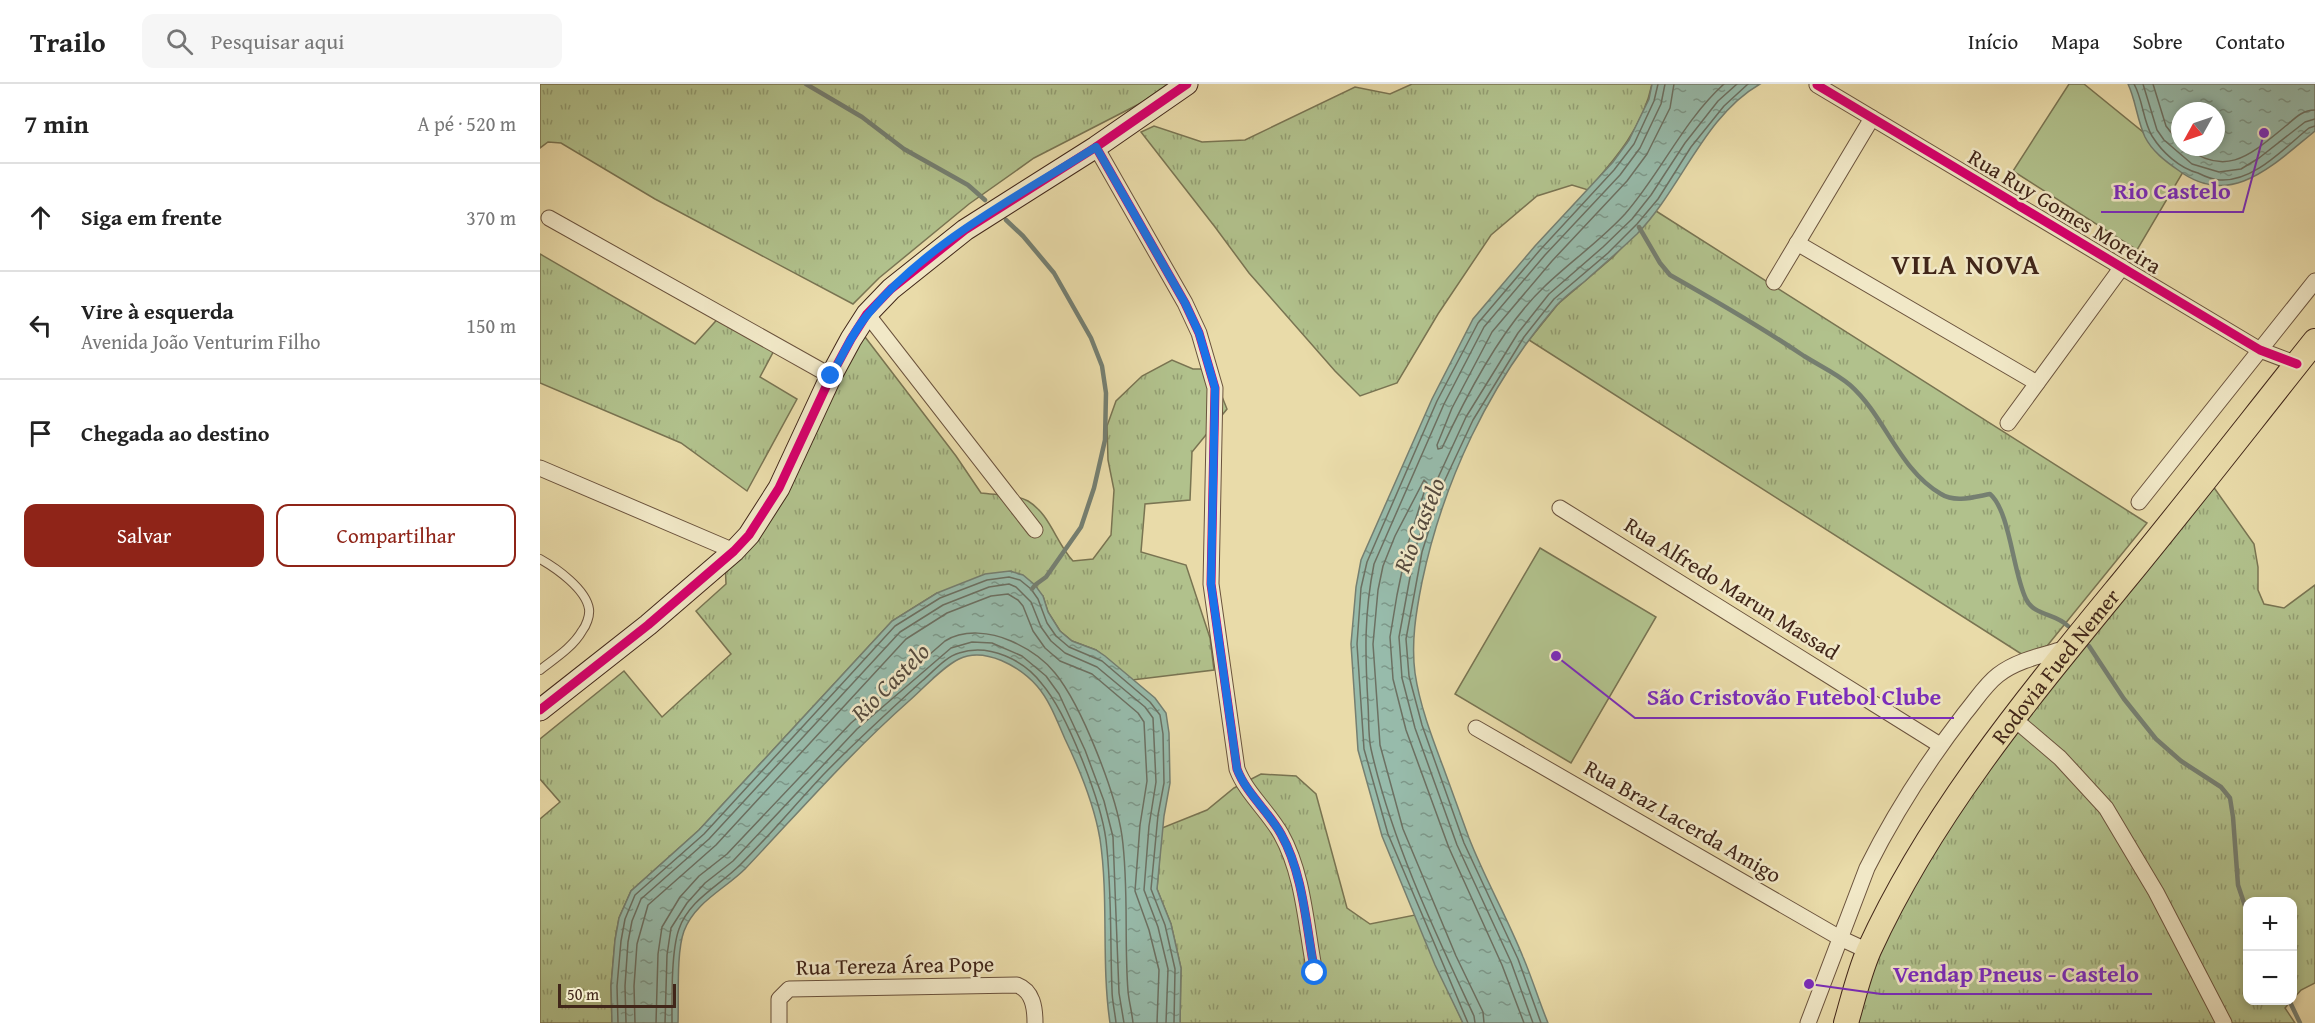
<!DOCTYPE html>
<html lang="pt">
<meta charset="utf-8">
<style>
body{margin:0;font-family:"Gentium Book Plus",serif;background:#f6f6f6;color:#222}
.controls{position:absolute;right:18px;bottom:18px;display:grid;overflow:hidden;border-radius:12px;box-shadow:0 3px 9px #0003}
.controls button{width:54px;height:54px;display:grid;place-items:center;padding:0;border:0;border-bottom:2px solid #e0e0e0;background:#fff;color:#222;font:30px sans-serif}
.compass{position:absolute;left:1631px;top:18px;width:54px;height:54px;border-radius:50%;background:#fff;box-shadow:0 3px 9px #0003;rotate:230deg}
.scale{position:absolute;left:18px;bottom:15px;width:118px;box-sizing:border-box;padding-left:6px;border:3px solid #412619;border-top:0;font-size:16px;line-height:21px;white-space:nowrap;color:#412619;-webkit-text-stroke:4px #f1e8c7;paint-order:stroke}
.stop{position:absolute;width:18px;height:18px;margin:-14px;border:4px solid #1a73e8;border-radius:50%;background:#fff}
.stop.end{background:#1a73e8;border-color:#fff;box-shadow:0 2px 6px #0008}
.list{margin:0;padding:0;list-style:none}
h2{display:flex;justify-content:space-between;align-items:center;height:78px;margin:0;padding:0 24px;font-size:26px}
h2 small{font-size:20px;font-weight:400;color:#767676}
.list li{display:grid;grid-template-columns:39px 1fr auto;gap:18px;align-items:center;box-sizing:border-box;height:108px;padding:0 24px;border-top:2px solid #e0e0e0}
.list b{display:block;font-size:22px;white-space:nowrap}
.list p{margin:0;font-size:20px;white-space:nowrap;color:#767676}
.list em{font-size:20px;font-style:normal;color:#767676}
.actions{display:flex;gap:12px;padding:18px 24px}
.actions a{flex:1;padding:14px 0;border:2px solid #8f2418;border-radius:12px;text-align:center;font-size:21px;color:#8f2418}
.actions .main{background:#8f2418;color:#fff}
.icon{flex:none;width:33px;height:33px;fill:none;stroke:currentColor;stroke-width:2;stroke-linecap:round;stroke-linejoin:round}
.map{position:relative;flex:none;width:1775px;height:939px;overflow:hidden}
header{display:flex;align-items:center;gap:36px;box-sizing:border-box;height:84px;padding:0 30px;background:#fff;border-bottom:2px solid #e0e0e0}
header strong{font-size:28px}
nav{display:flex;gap:33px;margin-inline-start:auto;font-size:21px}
.search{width:420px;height:54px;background:#f6f6f6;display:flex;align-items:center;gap:15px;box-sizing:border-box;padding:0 21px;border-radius:12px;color:#767676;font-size:22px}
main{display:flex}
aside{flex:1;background:#fff}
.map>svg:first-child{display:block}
.grass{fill:url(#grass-tufts);stroke:#797452;stroke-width:1.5}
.green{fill:#b1c18c;stroke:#797452;stroke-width:1.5}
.water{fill:url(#water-ripples);stroke:#757f71;stroke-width:1.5;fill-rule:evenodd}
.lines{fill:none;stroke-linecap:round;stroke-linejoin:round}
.shore{stroke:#6c7062;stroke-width:1.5}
.stream{stroke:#757f71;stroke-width:4.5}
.lane-casing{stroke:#6b533d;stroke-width:10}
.street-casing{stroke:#6b533d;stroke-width:17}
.secondary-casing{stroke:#412619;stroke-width:23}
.primary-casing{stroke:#412619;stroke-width:26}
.lane{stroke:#f1e8c7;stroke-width:8}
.street{stroke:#f1e8c7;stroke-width:15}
.secondary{stroke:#f1e8c7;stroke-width:21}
.primary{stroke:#e9dba9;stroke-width:24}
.cycleway-casing{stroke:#f1e8c7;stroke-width:13}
.cycleway{stroke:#d6006c;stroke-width:9}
.route{stroke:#1a73e8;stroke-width:8}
.labels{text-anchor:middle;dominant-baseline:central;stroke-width:5;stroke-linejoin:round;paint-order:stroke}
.street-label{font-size:22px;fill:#412619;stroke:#f1e8c7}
.water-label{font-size:24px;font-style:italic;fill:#564b3e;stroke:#f1e8c7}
.district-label{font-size:28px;font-weight:bold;letter-spacing:1.5px;fill:#412619;stroke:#f1e8c7}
.leader{fill:none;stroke:#7b2cbf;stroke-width:2}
.callout-dot{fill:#7b2cbf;stroke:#f1e8c7;stroke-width:2}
.callout-label{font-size:24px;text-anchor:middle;font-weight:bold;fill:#7b2cbf;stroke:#f1e8c7;stroke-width:5;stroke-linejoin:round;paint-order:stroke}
</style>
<header>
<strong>Trailo</strong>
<div class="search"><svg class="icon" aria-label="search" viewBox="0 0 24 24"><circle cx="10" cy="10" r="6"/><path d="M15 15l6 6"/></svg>Pesquisar aqui</div>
<nav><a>Início</a><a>Mapa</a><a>Sobre</a><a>Contato</a></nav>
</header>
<main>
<aside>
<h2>7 min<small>A pé · 520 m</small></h2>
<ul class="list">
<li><svg class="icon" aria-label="ahead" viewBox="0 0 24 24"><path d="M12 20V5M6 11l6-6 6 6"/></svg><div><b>Siga em frente</b></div><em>370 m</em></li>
<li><svg class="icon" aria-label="left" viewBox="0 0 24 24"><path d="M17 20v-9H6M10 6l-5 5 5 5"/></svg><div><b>Vire à esquerda</b><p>Avenida João Venturim Filho</p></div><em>150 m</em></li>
<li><svg class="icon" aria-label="arrive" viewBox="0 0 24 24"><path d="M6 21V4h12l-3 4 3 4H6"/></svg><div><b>Chegada ao destino</b></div></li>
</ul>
<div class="actions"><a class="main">Salvar</a><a>Compartilhar</a></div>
</aside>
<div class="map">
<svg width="1775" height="939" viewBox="0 0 1775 939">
<defs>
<pattern id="grass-tufts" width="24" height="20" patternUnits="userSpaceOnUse" patternTransform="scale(1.5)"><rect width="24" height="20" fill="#b1c18c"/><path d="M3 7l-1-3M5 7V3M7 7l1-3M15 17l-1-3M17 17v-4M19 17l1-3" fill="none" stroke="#929d72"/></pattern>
<pattern id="water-ripples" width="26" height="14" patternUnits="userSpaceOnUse" patternTransform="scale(1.5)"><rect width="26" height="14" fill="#97bbab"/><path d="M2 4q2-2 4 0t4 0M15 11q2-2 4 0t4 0" fill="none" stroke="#7d988a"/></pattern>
</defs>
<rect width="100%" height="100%" fill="#e9dba9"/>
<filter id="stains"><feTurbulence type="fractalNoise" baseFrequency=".00333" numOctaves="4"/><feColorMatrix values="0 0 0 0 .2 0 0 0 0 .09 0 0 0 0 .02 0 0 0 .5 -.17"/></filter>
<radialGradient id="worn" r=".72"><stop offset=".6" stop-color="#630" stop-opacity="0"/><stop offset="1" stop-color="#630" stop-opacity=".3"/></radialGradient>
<!-- grass -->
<g class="grass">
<path d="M 0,0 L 628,0 L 601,19 L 494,74 L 429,120 L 339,194 L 313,220 L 115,115 L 21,59 L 8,58 L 0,64 Z"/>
<path d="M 872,0 L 1112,0 C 1103,43 1076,74 1048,106 L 1032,101 L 997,112 L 951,151 L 898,230 L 857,299 L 820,312 L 795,287 L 709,189 L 675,143 L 601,48 L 614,42 L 662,58 L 705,56 L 815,3 L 850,10 Z"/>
<path d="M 1116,127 L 1607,439 L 1494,578 L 989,256 L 1018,220 L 1073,173 Z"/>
<path d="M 0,170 L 155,260 L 183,229 L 238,259 L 220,293 L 257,315 L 207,407 L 141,359 L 0,299 Z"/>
<path d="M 322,249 L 416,372 L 441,409 C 455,411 476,410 488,417 C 510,430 516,459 533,477 L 553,475 L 571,451 L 574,406 L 568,376 L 567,342 L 576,317 L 602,292 L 632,276 L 653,285 L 671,285 L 687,325 L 652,368 L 650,416 L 605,420 L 601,468 L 646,481 L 670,554 L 674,586 L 592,596 L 556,566 L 532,557 L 520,547 L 508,528 L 503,512 L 397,509 L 352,537 L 159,746 L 91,807 L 79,834 L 75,856 L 71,902 L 72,939 L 0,939 L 0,735 L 20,718 L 0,695 L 0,655 L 84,587 L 122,633 L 191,570 L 156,527 L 186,500 L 185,476 Z"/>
<path d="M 1670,398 L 1714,460 L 1718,483 L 1718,506 L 1724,520 L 1744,524 L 1775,501 L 1775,899 L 1761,906 L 1753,915 L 1752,818 L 1708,818 L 1708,916 L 1751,917 L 1745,924 L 1755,939 L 1302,939 L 1391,756 Z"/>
<path d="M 721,690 L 756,692 L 776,710 L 807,824 L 830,840 L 875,831 L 923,939 L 640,939 L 641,884 L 631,840 L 617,805 L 622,744 L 667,726 L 694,704 Z"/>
</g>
<!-- green -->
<g class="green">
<path d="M 1529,0 L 1544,0 L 1646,83 L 1597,166 L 1473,87 Z"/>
<path d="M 1000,464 L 1116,533 L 1031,679 L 915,610 Z"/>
</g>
<!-- water -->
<g class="water">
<path d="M 1112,0 L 1220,0 C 1164,32 1141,105 1097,150 C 1080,166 1062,182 1045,197 C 1035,205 1024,213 1016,222 C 949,300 903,398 882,498 C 876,528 871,558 875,589 C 880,623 893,656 905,688 C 913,710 921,732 929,754 C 945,795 967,833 983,873 C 992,894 999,917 1008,939 L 923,939 L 895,881 L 842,752 L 818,666 L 811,560 L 816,503 L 821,476 L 892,315 L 933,235 L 995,162 L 1073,78 L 1089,56 L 1109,15 Z"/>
<path d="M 1588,0 L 1775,0 L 1775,47 C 1734,80 1691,126 1638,86 C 1625,77 1612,67 1605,53 C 1597,36 1596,17 1588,0 ZM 1640,27 L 1676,27 L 1676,63 L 1640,63 Z"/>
<path d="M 470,487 L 483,491 L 495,501 L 503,512 L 508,528 L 520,547 L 532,557 L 556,566 L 565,572 L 615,614 L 626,629 L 629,649 L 630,699 L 624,732 L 617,805 L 631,840 L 641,884 L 640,939 L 570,939 C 561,878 569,816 560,755 C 554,720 540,686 525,655 C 517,637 510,617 497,602 C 480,583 445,562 419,575 C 401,584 384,604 369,617 C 310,669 259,728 205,785 C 185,805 155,818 144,847 C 136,869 139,914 138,939 L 72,939 L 71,902 L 75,856 L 79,834 L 91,807 L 159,746 L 352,537 L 397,509 L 445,490 Z"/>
</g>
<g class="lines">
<!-- shore -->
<g class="shore">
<path d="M 1134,0 L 1130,24 L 1107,70 L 1087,97 L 1012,177 L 952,248 L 912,324 L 897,361 L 898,365 L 902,364 C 926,312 963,242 1004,203 C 1030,178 1060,157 1085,130 C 1121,89 1143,37 1184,0"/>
<path d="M 1594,0 C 1603,16 1603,37 1612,52 C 1622,68 1639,84 1658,89 C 1664,92 1672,96 1680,96 C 1714,98 1744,64 1769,44 L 1775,42"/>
<path d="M 1603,0 L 1617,46 L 1624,56 L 1652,80 L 1679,88 L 1701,85 L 1719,74 L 1765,38 L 1775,35"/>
<path d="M 1613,0 L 1626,42 L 1640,60"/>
<path d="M 1645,63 C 1688,95 1712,69 1747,41 C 1756,33 1763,26 1775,26"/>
<path d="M 78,939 L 77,902 L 81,857 L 85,835 L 95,811 L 164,750 L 355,542 L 400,514 L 447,496 L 469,493 L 480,496 L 491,505 L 498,515 L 507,539 L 516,552 L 529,563 L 562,577 L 610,618 L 620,631 L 623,650 L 624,699 L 618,731 L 611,805 L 625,841 L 635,885 L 634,939"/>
<path d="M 86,939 L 85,902 L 88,858 L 92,837 L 101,815 L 169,755 L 360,548 L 403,521 L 449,503 L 469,500 L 476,503 L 491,518 L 501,543 L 511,557 L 525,569 L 557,583 L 605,623 L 613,634 L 616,698 L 609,742 L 604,806 L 618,843 L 628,885 L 626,939"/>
<path d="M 95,939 L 94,902 L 97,860 L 108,821 L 176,761 L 366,555 L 407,529 L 451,512 L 468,510 L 478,516 L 483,522 L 493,547 L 505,564 L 520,577 L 552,590 L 598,629 L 604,638 L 607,697 L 600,741 L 595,807 L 609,846 L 619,886 L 617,939"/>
<path d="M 116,939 L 118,870 L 122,843 L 140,813 L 159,792 L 187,770 L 311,639 L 405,557 C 424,545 451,548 471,557 C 487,564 503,574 515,589 C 542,622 576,710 582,752 C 589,804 584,856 588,907 C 589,918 592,928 593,939"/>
<path d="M 125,939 L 127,871 L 131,844 L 147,819 L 165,799 L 193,777 L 317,645 L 411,564 L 432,558 L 452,559 L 482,572 L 506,592 L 519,610 L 545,666 L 564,717 L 573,753 L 579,909 L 584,939"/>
<path d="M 132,939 C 132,915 131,867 139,845 C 149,816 179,802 200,781 C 229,752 255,721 283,691 C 315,658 348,628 382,597 C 393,588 405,573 419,569 C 449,559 484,576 502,600 C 527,629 561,717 566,756 C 572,806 570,856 572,906 C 572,917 575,928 576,939"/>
<path d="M 928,939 L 848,750 L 824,665 L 817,560 L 821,504 L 827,478 L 897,317 L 938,239 L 1000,166 L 1074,86 L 1094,60 L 1114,17 L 1118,0"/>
<path d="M 935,939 L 934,932 C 894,846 852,758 831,665 C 828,651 829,635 828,620 C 825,569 824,530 834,480 L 904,320 L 944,243 L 1005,171 L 1080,91 L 1100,64 L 1121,20 L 1125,0"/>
<path d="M 944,939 L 943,928 L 916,872 L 863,745 L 840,661 L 833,560 L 838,506 L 843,482 L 855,452 L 884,396 L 887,399 L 867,463 L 857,511 L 850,553 L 853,595 L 866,646 L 909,764 L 962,881 L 984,939"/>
<path d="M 993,939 L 971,878 L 917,761 L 875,644 L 862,594 L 859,553 L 875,466 L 897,396 L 926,333 L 978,249 L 1009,210 L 1063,163 L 1092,135 L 1111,111 L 1145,59 L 1178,17 L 1197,0"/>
<path d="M 1001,939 L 978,875 L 924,759 L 882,641 L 869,592 L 866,555 L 882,468 L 904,398 L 933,336 L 984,253 L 1014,215 L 1068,169 L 1097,140 L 1118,115 L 1151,63 L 1184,22 L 1208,0"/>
</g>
<!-- stream -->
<g class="stream">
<path d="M 266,0 L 322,33 L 364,65 L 428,101 L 445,116"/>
<path d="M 466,136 L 483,152 L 514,189 L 551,254 L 562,282 L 566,309 L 565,356 L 554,404 L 541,443 L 506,493 L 495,501 L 492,505"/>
<path d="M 1099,143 L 1120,179 L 1130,191 C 1176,217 1221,243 1264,272 C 1280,282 1296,289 1310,301 C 1345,332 1359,386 1401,410 C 1415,419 1434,413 1450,410 C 1470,427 1473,489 1486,515 C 1494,532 1515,529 1528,542"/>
<path d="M 1549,562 L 1584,615 L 1616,655 L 1641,677 L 1681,703 L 1690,714 L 1693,733 L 1698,801 L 1708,831"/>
<path d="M 1749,916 L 1760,939"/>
</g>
<defs>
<path id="lane" d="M 0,475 C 16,484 46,505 49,525 C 50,532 46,542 42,547 C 33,563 14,575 0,586"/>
<g id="street">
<path d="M 1277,1 L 1720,266 L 1757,280"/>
<path d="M 556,63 L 645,219 L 659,249 L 675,304 L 671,500 L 697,685 C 706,709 728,727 741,750 C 764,791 766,844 775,889"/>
<path d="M 9,134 L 291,292"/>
<path d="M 1257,159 L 1497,299"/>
<path d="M 1234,198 L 1332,34"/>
<path d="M 327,230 L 495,446"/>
<path d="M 1468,339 L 1582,183"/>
<path d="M 0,384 L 194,467"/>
<path d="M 1599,418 L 1775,197"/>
<path d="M 1020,424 L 1400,661"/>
<path d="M 1473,634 L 1520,674 L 1566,724 L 1616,808 L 1684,939"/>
<path d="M 936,644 L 1300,854 L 1328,867"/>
<path d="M 239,939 L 239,915 L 249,905 L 477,901 C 493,907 495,924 495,939"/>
<path d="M 1268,939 L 1327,784 C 1354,730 1388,677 1425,629 C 1436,616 1445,601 1458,591 C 1477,576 1504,571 1527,564"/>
</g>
<path id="secondary" d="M 0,626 L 108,541 L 194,467 L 209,451 L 239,404 L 291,292 L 311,255 L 327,230 L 351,205 L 425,146 L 556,63 L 647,0"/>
<g id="primary">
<path id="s1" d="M 1306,939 C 1313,915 1319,889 1329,866 C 1392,728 1490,611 1586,494 C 1650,416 1712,336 1775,257"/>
</g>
</defs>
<!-- lane casing -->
<use href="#lane" class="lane-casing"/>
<!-- street casing -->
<use href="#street" class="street-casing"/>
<!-- secondary casing -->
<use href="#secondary" class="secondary-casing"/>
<!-- primary casing -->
<use href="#primary" class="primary-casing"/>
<!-- lane -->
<use href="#lane" class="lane"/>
<!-- street -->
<use href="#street" class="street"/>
<!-- secondary -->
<use href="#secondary" class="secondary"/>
<!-- primary -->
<use href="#primary" class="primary"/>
<defs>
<g id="cycleway">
<path d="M 1277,1 L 1720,266 L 1757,280"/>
<path d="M 556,63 L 645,219 L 659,249 L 675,304 L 671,500 L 697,685 C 706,709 728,727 741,750 C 764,791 766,844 775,889"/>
<path d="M 0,626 L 108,541 L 194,467 L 209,451 L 239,404 L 291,292 L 311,255 L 327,230 L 351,205 L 425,146 L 556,63 L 647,0"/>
</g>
</defs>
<!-- cycleway casing -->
<use href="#cycleway" class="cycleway-casing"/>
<!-- cycleway -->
<use href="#cycleway" class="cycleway"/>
</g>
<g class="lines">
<!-- route -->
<path class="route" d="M 291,292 C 303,271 313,247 329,229 C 389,157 478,112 556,63 L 645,219 L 659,249 L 675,304 L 671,500 L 697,685 C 706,709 728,727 741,750 C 764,791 766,844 775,889"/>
</g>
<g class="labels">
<!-- street labels -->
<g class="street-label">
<text transform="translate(1525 127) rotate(31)">Rua Ruy Gomes Moreira</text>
<text transform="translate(1192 504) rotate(32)">Rua Alfredo Marun Massad</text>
<text stroke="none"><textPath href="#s1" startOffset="417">Rodovia Fued Nemer</textPath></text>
<text transform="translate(1143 737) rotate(30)">Rua Braz Lacerda Amigo</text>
<text transform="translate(355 881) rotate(-1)">Rua Tereza Área Pope</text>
</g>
<!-- water labels -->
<g class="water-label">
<text transform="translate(879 441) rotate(-68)">Rio Castelo</text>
<text transform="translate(350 598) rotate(-45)">Rio Castelo</text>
</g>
<!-- district labels -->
<g class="district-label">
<text x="1426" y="179">VILA NOVA</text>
</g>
</g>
<!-- callouts -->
<path class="leader" d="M1724 49L1703 128H1561M1016 572L1095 634H1414M1269 900L1341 910H1612"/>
<g class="callout-dot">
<circle cx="1724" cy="49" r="6"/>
<circle cx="1016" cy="572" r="6"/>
<circle cx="1269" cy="900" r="6"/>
</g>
<g class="callout-label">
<text x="1632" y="115">Rio Castelo</text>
<text x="1254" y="621">São Cristovão Futebol Clube</text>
<text x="1476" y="898">Vendap Pneus - Castelo</text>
</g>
<rect width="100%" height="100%" filter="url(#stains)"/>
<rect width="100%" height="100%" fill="url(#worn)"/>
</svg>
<div class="controls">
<button>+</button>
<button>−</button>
</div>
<svg class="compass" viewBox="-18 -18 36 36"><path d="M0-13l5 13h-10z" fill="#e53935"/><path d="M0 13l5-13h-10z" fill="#767676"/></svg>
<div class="scale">50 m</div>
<div class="stop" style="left:775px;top:889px"></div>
<div class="stop end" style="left:291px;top:292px"></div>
</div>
</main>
